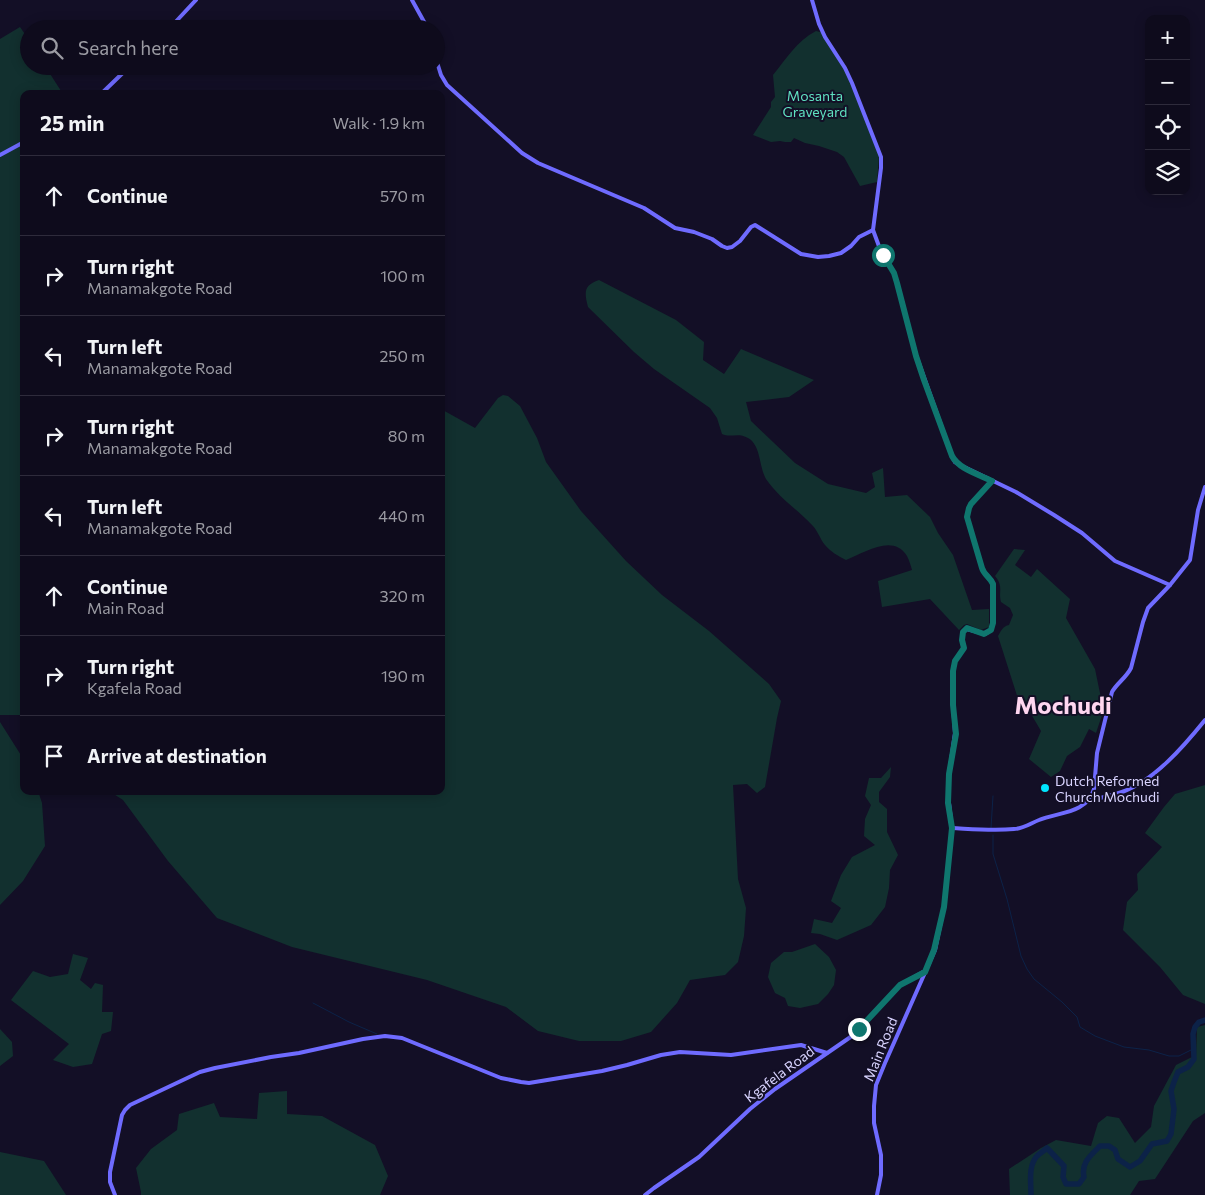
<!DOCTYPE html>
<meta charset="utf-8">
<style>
body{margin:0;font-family:Commissioner,sans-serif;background:#1c1929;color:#f1f3f6}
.controls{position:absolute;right:15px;top:15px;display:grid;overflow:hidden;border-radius:10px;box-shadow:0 2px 12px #0003}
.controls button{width:45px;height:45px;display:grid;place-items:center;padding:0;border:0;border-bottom:1px solid #2e2b3b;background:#0e0b1c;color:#f1f3f6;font:25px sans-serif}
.stop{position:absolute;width:15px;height:15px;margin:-11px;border:4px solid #0f766e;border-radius:50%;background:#fff}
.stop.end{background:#0f766e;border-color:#fff;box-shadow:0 1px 5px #0008}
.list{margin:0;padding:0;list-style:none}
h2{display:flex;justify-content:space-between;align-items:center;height:65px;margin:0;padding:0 20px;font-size:21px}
h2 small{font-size:16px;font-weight:400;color:#9b9ba3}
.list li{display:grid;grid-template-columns:32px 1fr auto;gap:15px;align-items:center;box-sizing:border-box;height:80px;padding:0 20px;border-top:1px solid #2e2b3b}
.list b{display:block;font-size:19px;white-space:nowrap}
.list p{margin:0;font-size:16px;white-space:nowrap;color:#9b9ba3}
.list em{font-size:16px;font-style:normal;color:#9b9ba3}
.icon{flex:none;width:28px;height:28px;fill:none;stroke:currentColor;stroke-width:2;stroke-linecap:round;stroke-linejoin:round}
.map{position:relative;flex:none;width:1205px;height:1195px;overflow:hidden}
.search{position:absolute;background:#0e0b1c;box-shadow:0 2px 12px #0003;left:20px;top:20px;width:425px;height:55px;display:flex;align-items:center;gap:12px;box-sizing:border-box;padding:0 18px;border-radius:28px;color:#9b9ba3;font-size:19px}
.panel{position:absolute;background:#0e0b1c;box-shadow:0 2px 12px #0003;left:20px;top:90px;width:425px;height:705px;border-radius:10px}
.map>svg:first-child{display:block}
.green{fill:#12302f}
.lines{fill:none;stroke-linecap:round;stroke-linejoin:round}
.stream{stroke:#0c2248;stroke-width:1}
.river{stroke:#0c2248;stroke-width:5.5}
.secondary{stroke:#6f6bff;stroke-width:4}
.route{stroke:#0f766e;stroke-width:6}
.poi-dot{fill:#00e5ff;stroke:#130f26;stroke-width:2}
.labels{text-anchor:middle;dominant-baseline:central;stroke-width:4;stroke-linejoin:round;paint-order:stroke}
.park-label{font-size:14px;fill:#5fe0c0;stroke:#130f26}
.poi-label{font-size:14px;fill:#d9d4ff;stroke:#130f26;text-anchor:start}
.street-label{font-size:14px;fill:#d9d4ff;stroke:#130f26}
.town-label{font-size:24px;font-weight:bold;fill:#ffd6f0;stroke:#130f26}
</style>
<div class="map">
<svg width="1205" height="1195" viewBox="0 0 1205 1195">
<rect width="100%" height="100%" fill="#130f26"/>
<!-- green -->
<g class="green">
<path d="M 20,27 L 29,40 L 29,66 L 45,66 L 63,94 L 24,94 L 24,719 L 20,715 L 0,715 L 0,39 Z"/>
<path d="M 816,31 L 824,33 L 842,65 L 850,82 L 879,156 L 877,182 L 860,186 L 844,157 L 837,152 L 819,146 L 805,143 L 794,138 L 791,142 L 785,142 L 780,141 L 771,142 L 753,135 L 771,107 L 771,102 L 775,97 L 773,75 C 786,59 797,41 816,31 Z"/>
<path d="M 599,280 L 676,320 L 704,342 L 703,360 L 724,374 L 741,349 L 814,380 L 789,397 L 746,402 L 751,421 L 795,463 L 828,484 L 866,493 L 875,487 L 872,473 L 883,468 L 885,497 L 907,495 L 930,517 L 938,533 L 953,555 L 972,610 L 989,609 L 989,627 L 981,630 L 967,624 L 964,625 L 959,630 L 930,599 L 882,607 L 878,581 L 912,570 C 911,566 909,560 907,556 C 893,533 864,553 846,560 C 838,556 831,552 825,545 C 820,539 818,531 812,525 C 797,509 779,498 766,479 C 759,467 761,445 748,438 C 738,432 731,438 722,434 L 717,418 L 710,408 L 654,369 L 634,352 L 588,307 C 584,292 584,285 599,280 Z"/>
<path d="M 503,395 L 508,396 L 520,406 L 537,438 L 546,462 L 581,511 L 626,561 L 662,595 L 709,631 L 769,684 L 781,701 L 777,718 L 765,787 L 757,793 L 747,784 L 733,785 L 738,879 L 746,908 L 744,936 L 738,962 L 725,975 L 690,980 L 677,1003 L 651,1032 L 621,1041 L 579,1041 L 538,1031 L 506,1007 L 427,980 L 292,947 L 217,918 L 168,861 L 123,800 L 109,791 L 441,791 L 441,409 L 475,428 L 498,398 Z"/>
<path d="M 1014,549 L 1025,550 L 1015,565 L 1031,577 L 1037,569 L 1070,599 L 1066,618 L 1095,669 L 1101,698 L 1107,700 L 1096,733 L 1089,729 L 1080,747 L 1067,756 L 1060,771 L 1051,777 L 1029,759 L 1041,731 L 1031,714 L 1020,705 L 998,636 C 1001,631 1003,626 1009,625 L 1013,615 L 1010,608 L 1001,602 C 998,591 1004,587 995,576 Z"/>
<path d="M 0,722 L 24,760 L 24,791 L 38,791 L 42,803 L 45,846 L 23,881 L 0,905 Z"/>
<path d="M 891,767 L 890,777 L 879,792 L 879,802 L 887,809 L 887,832 L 898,855 L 890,870 L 889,888 L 885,907 L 871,925 L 837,940 L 820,934 L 811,933 L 814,919 L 832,923 L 841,908 L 831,901 L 841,875 L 852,857 L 875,845 L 864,836 L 865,819 L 871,805 L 865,796 L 869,778 L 881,778 Z"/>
<path d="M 1205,785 L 1205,1004 L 1183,995 L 1160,967 L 1123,930 L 1127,902 L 1138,890 L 1137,874 L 1162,847 L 1145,833 L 1164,807 L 1175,794 Z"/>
<path d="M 815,944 L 829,957 L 836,970 L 834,985 L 828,994 L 818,1004 L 800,1008 L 788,1006 L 785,998 L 775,993 L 768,977 L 771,963 L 784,952 L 792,952 Z"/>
<path d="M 73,954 L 88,958 L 80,980 L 91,989 L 95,983 L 103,985 L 102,1012 L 113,1012 L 111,1031 L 102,1034 L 92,1064 L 73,1067 L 53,1060 L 69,1044 L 11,1000 L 33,971 L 50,977 L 68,974 Z"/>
<path d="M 1205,1025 L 1205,1113 L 1193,1121 L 1155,1179 L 1139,1181 L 1130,1195 L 1010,1195 L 1009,1169 L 1041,1148 L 1056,1140 L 1091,1146 L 1098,1123 L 1107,1116 L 1119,1118 L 1135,1143 L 1151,1127 L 1154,1106 L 1176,1065 L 1196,1055 L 1197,1027 Z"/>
<path d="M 0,1029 L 12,1042 L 13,1056 L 0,1066 Z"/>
<path d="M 287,1091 L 287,1114 L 322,1116 L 375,1145 L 388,1176 L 380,1195 L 141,1195 L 141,1192 L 136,1168 L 151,1149 L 177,1130 L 179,1114 L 214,1103 L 220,1117 L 257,1119 L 259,1093 Z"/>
<path d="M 0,1152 L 44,1161 L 66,1195 L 0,1195 Z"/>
</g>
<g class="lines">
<!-- stream -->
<g class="stream">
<path d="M 991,828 L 993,796"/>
<path d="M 993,835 L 993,854 L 1007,899 L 1021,956 L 1027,969 L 1034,979 L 1062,1002 L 1077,1017 L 1080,1027 L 1095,1036 L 1124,1047 L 1149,1050 L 1169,1056 L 1179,1056 L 1193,1049"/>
<path d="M 313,1003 L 349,1022 L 377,1034"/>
</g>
<!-- river -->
<path class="river" d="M 1031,1195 C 1031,1182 1028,1166 1037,1156 C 1040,1153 1044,1151 1047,1148 L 1064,1166 L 1063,1177 L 1066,1184 L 1079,1184 L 1084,1177 C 1081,1163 1090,1156 1100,1146 L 1109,1146 L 1115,1150 L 1118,1159 L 1130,1167 L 1140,1161 L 1152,1144 L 1167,1141 L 1171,1134 L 1174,1109 L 1171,1091 L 1174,1082 L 1178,1072 L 1188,1067 L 1194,1059 L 1193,1034 L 1195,1027 L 1199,1022 L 1205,1020"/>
<!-- secondary -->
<g class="secondary">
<path d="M 412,0 L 428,29"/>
<path d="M 812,0 L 819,24 L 825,37 L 845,68 L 852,83 L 881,157 L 881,168 L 873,230 L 880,249 L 894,273 L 897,283 L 916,355 L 952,456 L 955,462 L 960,465 L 1016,492 L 1054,515 L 1082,533 L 1115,561 L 1170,585"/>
<path d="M 169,29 L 196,0"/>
<path d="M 436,59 L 441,75 L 447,85 L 522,153 L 538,163 L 644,208 L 675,228 L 694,232 L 712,239 L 722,246 L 727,248 L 732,247 L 740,241 L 751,227 L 755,225 L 801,254 L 818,257 L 829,256 L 841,253 L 851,246 L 859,237 L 873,230"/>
<path d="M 101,94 L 130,66"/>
<path d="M 0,155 L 24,142"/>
<path d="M 1088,801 C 1099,798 1111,796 1122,792 C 1154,781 1184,746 1205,720"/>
<path d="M 952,828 C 972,829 993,831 1014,829 C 1023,829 1031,823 1039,820 C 1058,812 1087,814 1094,789 L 1097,753 L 1112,692 C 1117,683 1126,678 1131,668 L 1143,622 L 1148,608 L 1170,585 L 1190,560 L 1198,510 L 1205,487"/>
<path d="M 115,1195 L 110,1182 L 110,1172 L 122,1115 L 125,1110 L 130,1105 L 200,1072 L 215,1068 L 271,1057 L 299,1053 L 363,1039 L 385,1036 L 402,1038 L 501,1078 L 521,1082 L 529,1083 L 602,1071 L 627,1065 L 661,1055 L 680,1052 L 731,1055 L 801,1045 L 827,1053"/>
<path d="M 645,1195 L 654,1188 L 699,1157 L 750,1109 L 775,1089 L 852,1036 L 900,985 L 925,971"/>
<path d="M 877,1195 L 881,1175 L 881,1155 L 874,1123 L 874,1106 L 876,1085 L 885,1063 L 935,950 L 944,907 L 952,828 L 949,803 L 949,774 L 955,733 L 953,705 L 953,671 L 955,661 L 964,648 L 962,639 L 963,632 L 967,629 L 985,634 L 991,630 L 993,623 L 993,584 C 990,577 984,574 982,568 L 967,517 L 969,508 L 971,504 L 992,481"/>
</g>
</g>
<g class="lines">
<!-- route -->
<path class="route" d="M 859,1029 L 900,985 L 925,972 L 934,950 L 944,907 L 952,828 L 948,803 L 949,774 L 956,734 L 953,705 L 953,671 L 955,661 L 964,648 L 962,640 L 963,632 L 967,628 L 984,634 L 991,630 L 993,623 L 993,584 C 990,577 984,575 982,568 L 967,517 L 969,508 L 971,504 L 992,481 C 978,474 959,469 952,456 L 924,380 L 916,356 L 897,283 L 894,273 L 883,255"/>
</g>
<!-- markers -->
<circle class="poi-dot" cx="1045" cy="788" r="5"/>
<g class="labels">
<!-- park labels -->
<g class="park-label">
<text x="815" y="95">Mosanta<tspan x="815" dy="16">Graveyard</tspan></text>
</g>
<!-- poi labels -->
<g class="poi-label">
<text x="1055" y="780">Dutch Reformed<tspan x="1055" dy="16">Church Mochudi</tspan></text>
</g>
<!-- street labels -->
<g class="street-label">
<text transform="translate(880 1049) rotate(-68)">Main Road</text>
<text transform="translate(779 1074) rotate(-37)">Kgafela Road</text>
</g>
<!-- town labels -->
<g class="town-label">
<text x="1063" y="704">Mochudi</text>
</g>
</g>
</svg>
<div class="controls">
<button>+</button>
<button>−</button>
<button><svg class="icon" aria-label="locate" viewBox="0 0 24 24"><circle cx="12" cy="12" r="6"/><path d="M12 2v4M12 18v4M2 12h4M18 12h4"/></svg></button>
<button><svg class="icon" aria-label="layers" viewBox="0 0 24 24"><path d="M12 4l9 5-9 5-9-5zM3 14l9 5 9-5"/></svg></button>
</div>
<div class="stop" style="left:883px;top:255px"></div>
<div class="stop end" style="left:859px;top:1029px"></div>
<div class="search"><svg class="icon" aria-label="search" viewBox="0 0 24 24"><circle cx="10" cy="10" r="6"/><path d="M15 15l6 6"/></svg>Search here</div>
<section class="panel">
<h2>25 min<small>Walk · 1.9 km</small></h2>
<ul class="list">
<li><svg class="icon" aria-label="ahead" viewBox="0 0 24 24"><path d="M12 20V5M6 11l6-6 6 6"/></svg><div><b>Continue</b></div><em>570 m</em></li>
<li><svg class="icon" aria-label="right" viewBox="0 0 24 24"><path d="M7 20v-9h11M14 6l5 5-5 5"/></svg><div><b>Turn right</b><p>Manamakgote Road</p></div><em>100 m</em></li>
<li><svg class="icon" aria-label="left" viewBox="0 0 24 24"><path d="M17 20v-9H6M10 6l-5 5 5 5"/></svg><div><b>Turn left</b><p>Manamakgote Road</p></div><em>250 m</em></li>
<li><svg class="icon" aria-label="right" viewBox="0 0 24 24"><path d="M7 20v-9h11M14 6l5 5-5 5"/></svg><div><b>Turn right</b><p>Manamakgote Road</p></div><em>80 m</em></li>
<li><svg class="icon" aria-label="left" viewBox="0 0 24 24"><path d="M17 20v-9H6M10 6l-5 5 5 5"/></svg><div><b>Turn left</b><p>Manamakgote Road</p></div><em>440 m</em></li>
<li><svg class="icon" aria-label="ahead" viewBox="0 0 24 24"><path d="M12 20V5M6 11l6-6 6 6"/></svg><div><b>Continue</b><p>Main Road</p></div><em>320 m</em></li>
<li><svg class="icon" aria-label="right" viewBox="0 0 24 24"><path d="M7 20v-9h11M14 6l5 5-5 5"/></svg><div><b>Turn right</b><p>Kgafela Road</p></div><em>190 m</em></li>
<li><svg class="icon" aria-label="arrive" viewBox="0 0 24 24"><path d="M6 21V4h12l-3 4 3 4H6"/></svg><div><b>Arrive at destination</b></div></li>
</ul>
</section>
</div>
